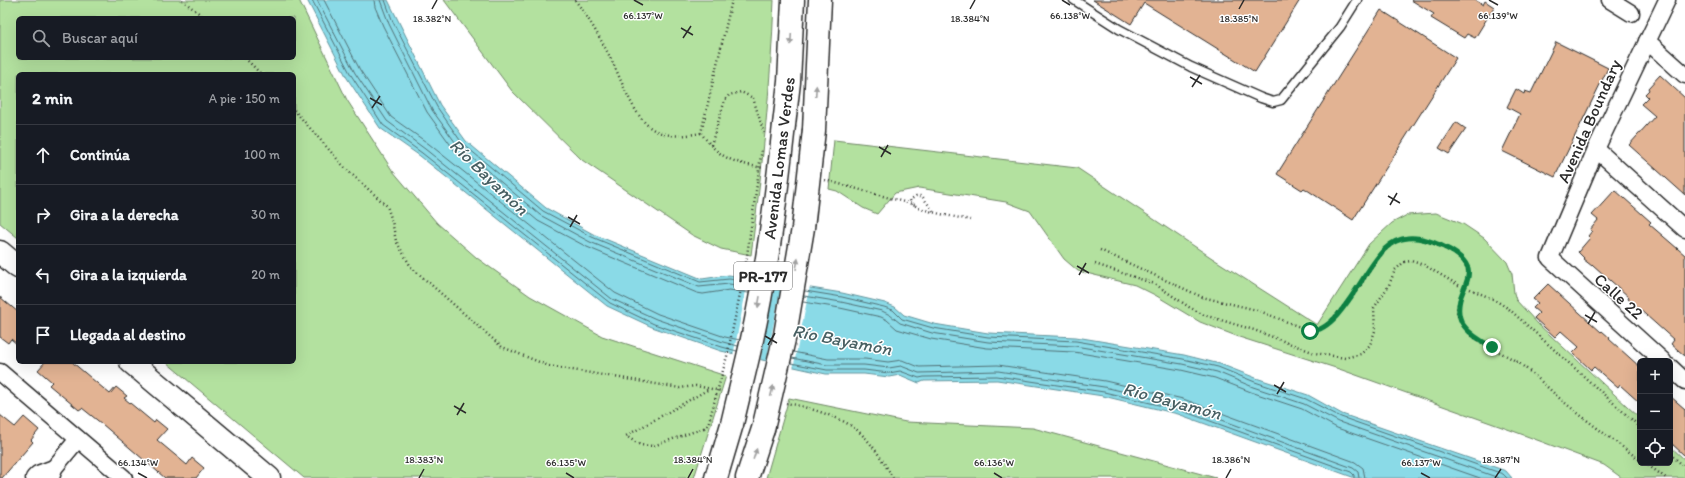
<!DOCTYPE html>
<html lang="es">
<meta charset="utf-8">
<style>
body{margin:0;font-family:Itim,sans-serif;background:#20242c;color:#f1f3f6}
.controls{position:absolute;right:12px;bottom:12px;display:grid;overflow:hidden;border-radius:6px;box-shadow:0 4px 16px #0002}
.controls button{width:36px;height:36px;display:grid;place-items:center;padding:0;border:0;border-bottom:1px solid #363941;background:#171b24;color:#f1f3f6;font:20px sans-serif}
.stop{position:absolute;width:12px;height:12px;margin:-9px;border:3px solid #0b8043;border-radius:50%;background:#fff}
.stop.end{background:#0b8043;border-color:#fff;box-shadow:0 1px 4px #0008}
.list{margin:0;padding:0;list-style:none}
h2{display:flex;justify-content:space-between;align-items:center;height:52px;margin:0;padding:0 16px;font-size:17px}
h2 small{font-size:13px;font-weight:400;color:#9ea1a6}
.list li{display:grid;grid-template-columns:26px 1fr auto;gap:12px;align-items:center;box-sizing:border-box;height:60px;padding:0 16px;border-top:1px solid #363941}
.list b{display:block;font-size:15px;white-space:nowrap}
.list em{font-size:13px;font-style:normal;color:#9ea1a6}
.icon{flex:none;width:22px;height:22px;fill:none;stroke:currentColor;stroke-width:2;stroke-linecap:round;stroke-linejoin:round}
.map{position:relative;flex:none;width:1685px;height:478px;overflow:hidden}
.search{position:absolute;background:#171b24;box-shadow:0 4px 16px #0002;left:16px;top:16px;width:280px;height:44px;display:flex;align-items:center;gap:10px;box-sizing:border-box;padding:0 14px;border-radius:6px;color:#9ea1a6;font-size:15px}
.panel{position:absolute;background:#171b24;box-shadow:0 4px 16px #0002;left:16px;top:72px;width:280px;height:292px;border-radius:6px}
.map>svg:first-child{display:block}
.green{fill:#b3e19f;stroke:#6f8665;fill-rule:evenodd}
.water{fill:#8adae7;stroke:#64949c}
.pier{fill:#fff}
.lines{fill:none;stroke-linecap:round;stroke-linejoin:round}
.shore{stroke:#517176;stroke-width:1}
.building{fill:#e2b393;stroke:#2b2b2b}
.service-casing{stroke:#2b2b2b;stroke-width:11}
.minor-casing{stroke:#2b2b2b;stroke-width:19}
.secondary-casing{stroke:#2b2b2b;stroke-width:25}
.trunk-casing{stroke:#2b2b2b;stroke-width:25}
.path{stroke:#2b2b2b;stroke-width:2.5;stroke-dasharray:1 3;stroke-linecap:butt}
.service{stroke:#fff;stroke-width:8}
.minor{stroke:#fff;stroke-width:16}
.secondary{stroke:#fff;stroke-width:22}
.trunk{stroke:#fff;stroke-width:22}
.trunk-bridge-casing{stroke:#2b2b2b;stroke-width:25;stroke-linecap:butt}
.path-bridge{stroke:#2b2b2b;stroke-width:2.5;stroke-dasharray:1 3;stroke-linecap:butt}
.trunk-bridge{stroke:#fff;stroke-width:22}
.oneway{fill:#a0a0a0}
.route{stroke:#0b8043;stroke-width:5}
.ticks{fill:none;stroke:#2b2b2b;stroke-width:1.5}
.labels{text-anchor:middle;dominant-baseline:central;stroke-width:3;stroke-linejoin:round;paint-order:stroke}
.shield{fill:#fff;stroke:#6b6b6b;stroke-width:1}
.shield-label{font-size:16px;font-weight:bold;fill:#2b2b2b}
.street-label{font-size:17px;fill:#2b2b2b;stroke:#fff}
.water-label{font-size:18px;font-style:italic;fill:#486063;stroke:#fff}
.ticks-label{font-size:10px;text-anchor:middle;fill:#2b2b2b;stroke:#fff;stroke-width:3;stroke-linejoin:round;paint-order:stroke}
</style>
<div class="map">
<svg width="1685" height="478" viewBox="0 0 1685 478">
<rect width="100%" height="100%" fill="#fff"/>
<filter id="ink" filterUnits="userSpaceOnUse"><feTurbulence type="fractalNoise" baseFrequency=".025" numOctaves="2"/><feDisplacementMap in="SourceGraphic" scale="8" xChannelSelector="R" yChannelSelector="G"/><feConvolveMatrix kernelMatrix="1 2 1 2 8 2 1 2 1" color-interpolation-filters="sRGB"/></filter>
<g filter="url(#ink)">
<!-- green -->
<g class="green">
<path d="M 0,0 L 299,0 L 347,100 L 392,170 L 437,223 L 477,258 L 530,296 L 602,336 L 726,376 L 694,478 L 304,478 L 166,362 L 294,362 L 294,74 L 18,74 L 18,238 L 0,223 ZM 18,18 L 294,18 L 294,58 L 18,58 Z"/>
<path d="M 444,0 L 774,0 C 771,85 762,170 751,255 L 721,249 L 692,235 L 582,160 L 512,91 Z"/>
<path d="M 834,140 L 1077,168 L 1212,258 L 1317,325 L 1369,244 L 1392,223 L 1407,215 L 1436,213 L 1463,224 L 1484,238 L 1507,262 L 1512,274 L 1514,293 L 1516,300 L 1538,324 L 1640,418 L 1640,463 L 1670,463 L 1670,446 L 1685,460 L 1685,478 L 1622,478 L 1604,465 L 1513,431 L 1342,370 L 1239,337 L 1200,322 L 1155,295 L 1135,285 L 1078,271 L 1064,259 L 1030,211 L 1006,202 L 919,188 L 895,193 L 877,214 L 863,208 L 837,191 L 829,189 Z"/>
<path d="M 789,398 L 906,422 L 1033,428 L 1216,478 L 766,478 Z"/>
</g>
<!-- water -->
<path class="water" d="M 307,0 L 388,0 L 440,105 L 466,141 L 546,208 L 593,234 L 627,248 L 702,279 L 729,275 L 842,293 L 885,303 L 895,307 L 904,315 L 934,324 L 988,333 L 1076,337 L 1184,355 L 1220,364 L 1256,378 L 1308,395 L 1342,414 L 1506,471 L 1512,478 L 1355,478 L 1178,414 L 1103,396 L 997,380 L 924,381 L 919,383 L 900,375 L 889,377 L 864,374 L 826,374 L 721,351 L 652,327 L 607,306 L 420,156 L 380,128 L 347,78 Z"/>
<!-- pier -->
<g class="pier">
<path d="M 749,276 L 776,280 L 760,362 L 733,356 Z"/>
<path d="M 782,281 L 810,286 L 793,369 L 766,363 Z"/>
</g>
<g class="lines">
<!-- shore -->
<g class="shore">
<path d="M 312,0 L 351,75 L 383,125 L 422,153 L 610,303 L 654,324 L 722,347 L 737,351"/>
<path d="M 317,0 L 355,73 L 387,121 L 425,149 L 612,299 L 656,319 L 723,342 L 738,346"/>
<path d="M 324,0 L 360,70 L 391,117 L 429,144 L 615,293 L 658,314 L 725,337 L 740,340"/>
<path d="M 374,0 L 375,7 L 383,26 L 427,112 L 455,151 L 538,221 L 587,247 L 697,293 L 703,294 L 729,290 L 749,293"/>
<path d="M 380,0 L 389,24 L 432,110 L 458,146 L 540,215 L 590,242 L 699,287 L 729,284 L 750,287"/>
<path d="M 385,0 L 393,22 L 437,107 L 462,143 L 543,211 L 592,237 L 700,282 L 729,279 L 751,282"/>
<path d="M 805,291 L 842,297 L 884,307 L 893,310 L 902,319 L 933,328 L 988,337 L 1076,341 L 1183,359 L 1218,367 L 1255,382 L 1306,399 L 1341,417 L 1503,474 L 1507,478"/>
<path d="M 804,296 L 841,302 L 882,311 L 890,315 L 900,323 L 932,333 L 988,342 L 1075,346 L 1182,364 L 1217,372 L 1253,387 L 1304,404 L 1339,422 L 1499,478"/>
<path d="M 803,302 L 840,308 L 881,317 L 887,320 L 897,329 L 931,339 L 987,348 L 1074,352 L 1181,370 L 1215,378 L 1251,392 L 1302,409 L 1337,428 L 1480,478"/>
<path d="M 793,352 L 828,359 L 865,359 L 888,362 L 902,360 L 919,367 L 998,365 L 1105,381 L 1183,399 L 1355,462 L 1363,468 L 1365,478"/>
<path d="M 792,358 L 827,365 L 864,365 L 889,368 L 901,366 L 919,373 L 998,371 L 1104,387 L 1181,405 L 1353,468 L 1358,472 L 1359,478"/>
<path d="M 791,363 L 827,370 L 864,370 L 889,373 L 900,371 L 919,378 L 924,377 L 997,376 L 1104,392 L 1180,410 L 1351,472 L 1354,475 L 1354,478"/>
</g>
</g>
<!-- building -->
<g class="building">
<path d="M 1093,0 L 1300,0 L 1255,72 L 1144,3 L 1131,24 Z"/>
<path d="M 1411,0 L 1475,0 L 1483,5 L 1485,1 L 1494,7 L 1475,38 L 1467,34 L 1464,38 L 1431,18 L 1434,14 Z"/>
<path d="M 1381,10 L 1456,58 L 1353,220 L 1304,188 L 1302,190 L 1277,174 Z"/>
<path d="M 1556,42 L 1608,68 L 1555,177 L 1502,151 L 1520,114 L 1507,107 L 1516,89 L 1524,94 L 1525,91 L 1531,93 Z"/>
<path d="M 1660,75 L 1685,98 L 1685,195 L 1629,145 L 1655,116 L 1641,104 L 1648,97 L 1645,94 L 1649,90 L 1648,88 Z"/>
<path d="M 1456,122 L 1466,129 L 1449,154 L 1439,148 Z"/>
<path d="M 1615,190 L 1651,222 L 1649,224 L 1685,255 L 1685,356 L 1671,344 L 1674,340 L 1628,299 L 1629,297 L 1593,265 L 1592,266 L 1583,259 L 1584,258 L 1578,252 L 1590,238 L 1588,236 L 1592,231 L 1590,230 L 1598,220 L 1592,215 Z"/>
<path d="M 1548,284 L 1601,332 L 1602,331 L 1610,338 L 1609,339 L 1640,367 L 1640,403 L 1620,385 L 1618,388 L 1594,367 L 1591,370 L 1573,353 L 1579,347 L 1561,331 L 1555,337 L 1534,318 L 1539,313 L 1533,308 L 1538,303 L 1533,299 Z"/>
<path d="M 0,297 L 18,312 L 18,345 L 11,339 L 8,343 L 0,337 Z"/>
<path d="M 45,362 L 72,362 L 110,394 L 116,387 L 127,396 L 124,398 L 154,423 L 156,420 L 167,429 L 157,440 L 187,465 L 192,458 L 204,468 L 196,478 L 165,478 L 102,424 L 82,408 L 79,410 L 49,385 L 52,382 L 38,370 Z"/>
<path d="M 1670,396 L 1685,409 L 1685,456 L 1670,442 Z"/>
<path d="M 0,415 L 15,427 L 24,417 L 39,430 L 31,440 L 33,442 L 2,478 L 0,478 Z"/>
</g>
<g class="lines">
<defs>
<path id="service" d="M 1074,0 L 1119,29 L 1191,67 L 1261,98 L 1273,102 L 1281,100 L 1340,27 L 1357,0"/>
<g id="minor">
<path d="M 1610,0 L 1631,13"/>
<path d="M 1647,41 L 1685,75"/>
<path d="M 1596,149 L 1685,229"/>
<path d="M 1663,361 L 1550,258 L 1596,149 L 1667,0"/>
<path d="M 1670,367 L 1685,381"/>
<path d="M 0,372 L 124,478"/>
<path d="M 34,478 L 38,474 L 54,468"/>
<path d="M 51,478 L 54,468 L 78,439"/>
</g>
<g id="secondary">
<path d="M 0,252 L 18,267"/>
<path d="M 131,362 L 269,478"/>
</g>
<g id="trunk">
<path d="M 784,125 L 789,82 L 793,0"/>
<path d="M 814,130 L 820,0"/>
<path d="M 716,478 L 732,424"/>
<path d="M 747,478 L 763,429"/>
</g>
</defs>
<!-- service casing -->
<use href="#service" class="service-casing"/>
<!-- minor casing -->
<use href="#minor" class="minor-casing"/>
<!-- secondary casing -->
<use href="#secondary" class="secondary-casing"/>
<!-- trunk casing -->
<use href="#trunk" class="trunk-casing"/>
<!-- path -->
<g class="path">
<path d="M 182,0 L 205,18"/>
<path d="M 575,0 C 590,20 602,41 613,63 C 622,82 634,116 651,128 C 665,138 685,136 701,133"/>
<path d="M 732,0 L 701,133 C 720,159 732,162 763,168"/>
<path d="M 245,58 L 261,74"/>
<path d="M 294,110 L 346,169 L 387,206 L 392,221 L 396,241 L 411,267 L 502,347 L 549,366 L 680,388 L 696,386 L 722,391"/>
<path d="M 711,145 L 725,100 L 729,95 L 741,92 L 753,98"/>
<path d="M 825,180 L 915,205"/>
<path d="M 933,211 L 922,196 L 916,196 L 910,200 L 911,203 C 925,213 953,216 970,220"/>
<path d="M 1100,250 L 1202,297 L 1257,310 L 1310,331 C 1323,331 1329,323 1337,314 C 1345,305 1353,296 1360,286 C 1377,259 1392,226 1430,242 C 1452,251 1476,260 1465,287 C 1462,294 1458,302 1457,310 C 1457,317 1464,326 1468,331 C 1482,348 1508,353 1524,367 C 1536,376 1547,387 1558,397 C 1584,419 1612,439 1640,460"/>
<path d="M 1095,264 L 1155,284 L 1189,307 L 1204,315 L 1254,330 L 1315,353 L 1345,358 L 1361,354 L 1370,345 L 1375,331 L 1374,308 L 1389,285 L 1395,270 L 1404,262 L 1411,261 L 1424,265 L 1460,286"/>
<path d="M 1470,289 L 1495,300 L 1509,309 L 1640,427"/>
<path d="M 786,403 C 804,406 845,418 858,431 C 873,444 883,461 893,478"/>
<path d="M 704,428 L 653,446 L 640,445 L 626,436 L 709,389"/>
<path d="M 1670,454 L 1685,467"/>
<path d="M 1645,463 L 1666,478"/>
</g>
<!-- service -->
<use href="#service" class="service"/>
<!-- minor -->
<use href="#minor" class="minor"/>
<!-- secondary -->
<use href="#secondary" class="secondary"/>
<!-- trunk -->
<use href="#trunk" class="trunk"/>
<defs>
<g id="trunk-bridge">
<path d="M 732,424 C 738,398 745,371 751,344 C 767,272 776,198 784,125"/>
<path d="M 763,429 L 785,335 L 803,228 L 814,130"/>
</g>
</defs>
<!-- trunk-bridge casing -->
<use href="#trunk-bridge" class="trunk-bridge-casing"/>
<!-- path-bridge -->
<g class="path-bridge">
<path d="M 753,98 L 764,133"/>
<path d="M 704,428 L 708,425 L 727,356 L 745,270 L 762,148"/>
</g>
<!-- trunk-bridge -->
<use href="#trunk-bridge" class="trunk-bridge"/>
</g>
<!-- one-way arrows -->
<defs><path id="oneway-solid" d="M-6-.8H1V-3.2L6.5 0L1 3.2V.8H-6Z"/></defs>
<g class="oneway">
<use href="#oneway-solid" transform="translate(791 39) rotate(93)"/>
<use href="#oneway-solid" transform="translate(816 91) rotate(-87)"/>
<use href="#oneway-solid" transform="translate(797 264) rotate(-80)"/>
<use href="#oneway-solid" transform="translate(759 302) rotate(100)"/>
<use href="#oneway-solid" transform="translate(772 391) rotate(-76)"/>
<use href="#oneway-solid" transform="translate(755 454) rotate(-72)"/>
</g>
</g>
<g class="lines" filter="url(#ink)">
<!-- route -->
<path class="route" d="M 1310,331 C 1340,332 1365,266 1386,248 C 1392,242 1399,239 1408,238 C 1424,236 1462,251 1468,268 C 1470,276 1466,284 1463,291 C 1450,321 1468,334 1492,347"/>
</g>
<!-- ticks -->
<path class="ticks" d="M 634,0 L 643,5M 1062,0 L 1070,5M 1489,0 L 1498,5M 432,9 L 437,0M 970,9 L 975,0M 1239,9 L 1244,0M 681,28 L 693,35M 683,38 L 691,26M 1190,77 L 1202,84M 1192,87 L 1200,75M 370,98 L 382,105M 372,108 L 380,96M 879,147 L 891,154M 881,157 L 888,145M 1388,196 L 1400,203M 1390,205 L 1397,193M 568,217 L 580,224M 570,227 L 577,215M 1077,266 L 1089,273M 1079,275 L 1086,263M 1585,315 L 1597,322M 1588,324 L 1595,312M 765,336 L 777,343M 768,345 L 775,333M 1274,385 L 1286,392M 1277,394 L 1284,382M 454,406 L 466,413M 457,415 L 464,403M 138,473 L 147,478M 566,473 L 574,478M 994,473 L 1002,478M 1421,473 L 1430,478M 419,478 L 424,469M 688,478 L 693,469M 1226,478 L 1231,469M 1495,478 L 1501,469"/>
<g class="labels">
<!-- shield labels -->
<rect class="shield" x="734" y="262" width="58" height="28" rx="3"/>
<g class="shield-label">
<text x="763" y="276">PR-177</text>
</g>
<!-- street labels -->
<g class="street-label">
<text transform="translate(1589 121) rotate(-66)">Avenida Boundary</text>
<text transform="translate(779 158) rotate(-83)">Avenida Lomas Verdes</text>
<text transform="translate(1619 296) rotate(42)">Calle 22</text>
</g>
<!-- water labels -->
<g class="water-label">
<text transform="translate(489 177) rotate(44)">Río Bayamón</text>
<text transform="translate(842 340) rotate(11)">Río Bayamón</text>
<text transform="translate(1172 401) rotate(15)">Río Bayamón</text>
</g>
</g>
<g class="ticks-label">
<text x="643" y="19">66.137°W</text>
<text x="1070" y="19">66.138°W</text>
<text x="1498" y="19">66.139°W</text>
<text x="970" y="22">18.384°N</text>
<text x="1239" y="22">18.385°N</text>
<text x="432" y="22">18.382°N</text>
<text x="424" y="463">18.383°N</text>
<text x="693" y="463">18.384°N</text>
<text x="1231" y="463">18.386°N</text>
<text x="1501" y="463">18.387°N</text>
<text x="138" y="466">66.134°W</text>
<text x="566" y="466">66.135°W</text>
<text x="994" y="466">66.136°W</text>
<text x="1421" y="466">66.137°W</text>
</g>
</svg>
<div class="controls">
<button>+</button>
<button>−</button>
<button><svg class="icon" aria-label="locate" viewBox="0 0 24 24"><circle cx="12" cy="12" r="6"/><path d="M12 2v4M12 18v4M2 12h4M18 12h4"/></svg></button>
</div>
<div class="stop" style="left:1310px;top:331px"></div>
<div class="stop end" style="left:1492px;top:347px"></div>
<div class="search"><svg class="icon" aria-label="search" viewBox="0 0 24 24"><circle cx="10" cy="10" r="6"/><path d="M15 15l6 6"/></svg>Buscar aquí</div>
<section class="panel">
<h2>2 min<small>A pie · 150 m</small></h2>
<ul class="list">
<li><svg class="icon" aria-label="ahead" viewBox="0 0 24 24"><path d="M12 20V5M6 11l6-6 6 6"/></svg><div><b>Continúa</b></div><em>100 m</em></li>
<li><svg class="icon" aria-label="right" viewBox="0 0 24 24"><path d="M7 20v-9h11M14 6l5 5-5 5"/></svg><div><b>Gira a la derecha</b></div><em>30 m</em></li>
<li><svg class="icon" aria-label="left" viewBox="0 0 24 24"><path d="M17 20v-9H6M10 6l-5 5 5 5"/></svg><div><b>Gira a la izquierda</b></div><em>20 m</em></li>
<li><svg class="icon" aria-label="arrive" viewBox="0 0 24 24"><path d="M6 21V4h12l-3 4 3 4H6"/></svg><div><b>Llegada al destino</b></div></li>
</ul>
</section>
</div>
